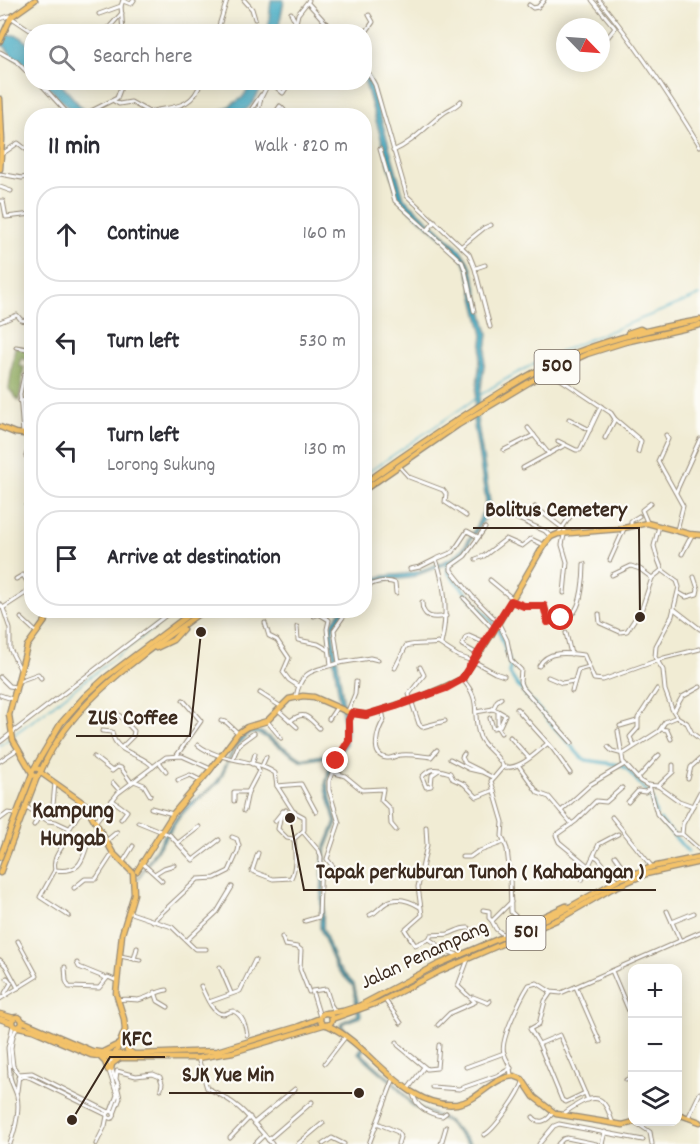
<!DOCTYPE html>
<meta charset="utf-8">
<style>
body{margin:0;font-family:Dekko,sans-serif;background:#f2f2f3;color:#2b2b33}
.controls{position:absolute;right:18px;bottom:18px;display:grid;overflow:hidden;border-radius:12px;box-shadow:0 3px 15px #0003}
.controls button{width:54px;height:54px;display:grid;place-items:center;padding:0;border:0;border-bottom:2px solid #e1e1e2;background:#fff;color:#2b2b33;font:30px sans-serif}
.compass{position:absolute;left:556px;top:18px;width:54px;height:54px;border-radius:50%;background:#fff;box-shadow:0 3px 15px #0003;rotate:115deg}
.stop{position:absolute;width:18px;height:18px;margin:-14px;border:4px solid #d93025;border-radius:50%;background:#fff}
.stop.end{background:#d93025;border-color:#fff;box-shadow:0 2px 6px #0008}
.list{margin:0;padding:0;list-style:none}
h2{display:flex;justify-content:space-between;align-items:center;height:78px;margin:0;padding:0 24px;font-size:26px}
h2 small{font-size:20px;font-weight:400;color:#7c7c81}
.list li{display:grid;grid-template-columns:39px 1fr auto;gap:18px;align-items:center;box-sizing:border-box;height:96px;margin:0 12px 12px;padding:0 12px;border:2px solid #e1e1e2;border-radius:24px}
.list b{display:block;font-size:22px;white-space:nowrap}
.list p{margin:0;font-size:20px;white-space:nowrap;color:#7c7c81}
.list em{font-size:20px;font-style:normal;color:#7c7c81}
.icon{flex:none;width:33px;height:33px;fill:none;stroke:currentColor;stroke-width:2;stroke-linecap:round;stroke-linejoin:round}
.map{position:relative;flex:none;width:700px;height:1144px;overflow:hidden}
.search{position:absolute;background:#fff;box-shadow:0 3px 15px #0003;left:24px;top:24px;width:348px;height:66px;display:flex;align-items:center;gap:15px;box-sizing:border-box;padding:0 21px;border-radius:24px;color:#7c7c81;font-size:22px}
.panel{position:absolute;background:#fff;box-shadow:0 3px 15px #0003;left:24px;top:108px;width:348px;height:510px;border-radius:24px}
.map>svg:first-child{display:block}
.forest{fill:#8ca85a;stroke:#64693c;stroke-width:1.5}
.water{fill:#41a8c1;stroke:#3e6970;stroke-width:1.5}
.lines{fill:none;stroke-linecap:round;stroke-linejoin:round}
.stream{stroke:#41a8c1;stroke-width:1.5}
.canal{stroke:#41a8c1;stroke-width:3}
.minor-casing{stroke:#968b79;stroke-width:5}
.major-casing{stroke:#968b79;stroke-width:7}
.minor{stroke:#fff;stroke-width:3}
.major{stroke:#f3c26a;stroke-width:4.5}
.route{stroke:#d93025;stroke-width:8}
.labels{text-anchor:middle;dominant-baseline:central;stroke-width:4.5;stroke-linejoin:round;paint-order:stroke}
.shield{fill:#fdfcf7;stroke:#75695f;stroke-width:1.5}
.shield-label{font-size:20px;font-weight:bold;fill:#3b2a1e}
.street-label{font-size:21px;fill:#3b2a1e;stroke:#fdfcf7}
.quarter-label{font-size:24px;font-weight:bold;fill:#3b2a1e;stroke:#fdfcf7}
.leader{fill:none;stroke:#3b2a1e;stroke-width:2}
.callout-dot{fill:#3b2a1e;stroke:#fdfcf7;stroke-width:2}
.callout-label{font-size:22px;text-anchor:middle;font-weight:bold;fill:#3b2a1e;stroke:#fdfcf7;stroke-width:4.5;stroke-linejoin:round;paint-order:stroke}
</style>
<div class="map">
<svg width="700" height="1144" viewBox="0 0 700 1144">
<rect width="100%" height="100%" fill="#fdfcf7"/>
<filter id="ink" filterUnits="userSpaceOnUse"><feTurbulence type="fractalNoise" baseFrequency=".0167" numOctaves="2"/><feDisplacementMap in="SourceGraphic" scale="12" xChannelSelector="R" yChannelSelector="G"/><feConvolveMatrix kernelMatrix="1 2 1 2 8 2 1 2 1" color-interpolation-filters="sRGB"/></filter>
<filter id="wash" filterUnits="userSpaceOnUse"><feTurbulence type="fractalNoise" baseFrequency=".008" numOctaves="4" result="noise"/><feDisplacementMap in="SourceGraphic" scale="24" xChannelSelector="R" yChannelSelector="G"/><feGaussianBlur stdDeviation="1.35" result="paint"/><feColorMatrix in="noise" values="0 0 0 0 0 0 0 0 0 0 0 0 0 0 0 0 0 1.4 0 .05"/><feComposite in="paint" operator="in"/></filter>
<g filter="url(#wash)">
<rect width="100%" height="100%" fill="#f1ecd4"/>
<!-- forest -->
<path class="forest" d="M 15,347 L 27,349 L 31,361 L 21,358 L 19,366 L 24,367 L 19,401 L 9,389 Z"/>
<!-- water -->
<g class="water">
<path d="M 271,0 L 284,0 L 278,31 L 268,31 Z"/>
<path d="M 0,34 C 5,35 9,34 14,35 C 32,37 31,57 31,70 L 18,59 L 14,58 L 6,48 L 0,43 Z"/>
<path d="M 364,70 L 370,80 L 404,198 L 460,249 L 471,266 L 488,334 L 477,419 L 490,502 L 487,515 L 459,559 L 409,578 L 374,581 L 365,588 L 365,583 C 376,575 391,576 405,574 C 416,573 449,561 457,554 C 468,545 483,515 486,501 L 473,419 L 483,335 L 468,271 C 457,240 417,223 398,197 L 365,82 Z"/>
<path d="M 44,83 L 60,83 L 88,115 L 76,115 Z"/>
<path d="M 253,83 L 264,83 C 249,110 249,116 215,115 L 242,98 Z"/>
<path d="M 341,611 L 346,611 L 335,625 L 333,631 L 347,726 L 346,745 L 335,758 L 327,783 L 337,822 L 325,852 L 323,928 L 337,966 L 354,984 L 361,1015 L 360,1017 L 343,1023 L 342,1026 L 366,1046 L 361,1053 L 395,1083 L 414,1106 L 447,1120 L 471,1144 L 468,1144 L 446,1121 L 413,1107 L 394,1084 L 358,1053 L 363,1046 L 340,1026 L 342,1022 L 358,1015 L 353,986 L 336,968 L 320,928 L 323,852 L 335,822 L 325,785 L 332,756 L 302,761 L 260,734 L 249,734 L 234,749 L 219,782 L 181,815 L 137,880 C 151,858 164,833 180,813 C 190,800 208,794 218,780 C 228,766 236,724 261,732 L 302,759 L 334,753 L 342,745 L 343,721 L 329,631 L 333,621 Z"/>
</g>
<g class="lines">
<!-- stream -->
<g class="stream">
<path d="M 479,396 C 546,350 626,327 700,295"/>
<path d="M 364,475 L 475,399"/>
<path d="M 48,709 L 177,610"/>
<path d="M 13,735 L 46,711"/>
<path d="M 0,745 L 9,739"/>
</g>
<!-- canal -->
<g class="canal">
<path d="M 448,562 L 448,572 L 451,576 L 498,628 L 510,664 L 510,674 L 517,685 L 581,757 L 586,760 L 621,765 L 627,769 L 651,797 L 656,815"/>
<path d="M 660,820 L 688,852"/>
</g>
</g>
</g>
<g filter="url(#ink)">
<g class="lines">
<defs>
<g id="minor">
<path d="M 123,0 L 121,6 L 123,32"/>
<path d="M 244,0 L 252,9 L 255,19"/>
<path d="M 592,0 L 615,28 L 601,46"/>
<path d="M 599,0 C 637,46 669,95 700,146"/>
<path d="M 123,1 L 131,4 L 134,0"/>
<path d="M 308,3 L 334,32"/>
<path d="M 529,5 L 533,8 L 538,7 L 544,0"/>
<path d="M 291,13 L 296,23"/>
<path d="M 99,14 L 121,6"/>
<path d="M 0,19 L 9,16 L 33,32"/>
<path d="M 105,32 L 122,13"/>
<path d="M 217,32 L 227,0"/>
<path d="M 294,32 L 298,14 L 309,0"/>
<path d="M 322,32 L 327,23"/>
<path d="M 364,35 L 373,22 L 369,15"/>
<path d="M 0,52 L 16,61 L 32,77"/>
<path d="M 364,65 L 375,85 L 407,196 L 469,254 L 475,269 L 490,327"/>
<path d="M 39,82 L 70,116"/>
<path d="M 270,82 L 283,93 L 290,82"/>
<path d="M 114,101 L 119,104 L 131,102 L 149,112 C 172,106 192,110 201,82"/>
<path d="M 91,111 L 117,98 L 123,82"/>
<path d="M 247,116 L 261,95"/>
<path d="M 257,116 L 261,98 L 269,82"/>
<path d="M 273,116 L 280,106 L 284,110 L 280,116"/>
<path d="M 380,149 L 395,201 L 462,262 L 465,270 L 474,311"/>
<path d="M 393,151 C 414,142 427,125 445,112 C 451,108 456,107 461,101"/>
<path d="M 2,154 L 18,143 L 27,150"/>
<path d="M 0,174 L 22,178 L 32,176"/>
<path d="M 0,187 L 11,191"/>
<path d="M 0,201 L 3,201 L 6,217 L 32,214"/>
<path d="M 427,231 L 435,221"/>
<path d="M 462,246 L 484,228 L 491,225"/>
<path d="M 476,268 L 485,265"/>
<path d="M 0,322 L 17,315 L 21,320 L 32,322"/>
<path d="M 32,334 L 32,342"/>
<path d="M 16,347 L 27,349 L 32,355"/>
<path d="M 545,374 L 560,379 L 611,413 L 615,419 L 641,441 L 638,452"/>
<path d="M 20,401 L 32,399"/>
<path d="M 569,419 L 590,430"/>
<path d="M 528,428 L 549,454"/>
<path d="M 23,434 L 20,394 L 24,375 L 32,365"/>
<path d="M 26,435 L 32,441"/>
<path d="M 666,435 L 668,439 L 658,461 L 683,506 L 677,530"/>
<path d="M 605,438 L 615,419"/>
<path d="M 558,441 L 576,450 L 580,450 L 601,406"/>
<path d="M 504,450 L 534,435"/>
<path d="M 26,456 L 28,450 L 32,448"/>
<path d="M 400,467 L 409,477 L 443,490 L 446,494 L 445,502 L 466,516"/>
<path d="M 523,468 L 565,445"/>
<path d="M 676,492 L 700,439"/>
<path d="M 26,505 L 32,499"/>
<path d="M 535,507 L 565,530 L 562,545 L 567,562 L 564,593"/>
<path d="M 507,514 L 545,531 L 551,537"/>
<path d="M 647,522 L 642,510 L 651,503"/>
<path d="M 659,526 L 654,546 L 657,557 L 662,570 L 677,581 L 679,587 L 672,616 L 656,646 L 655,657 L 663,670 L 665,690 L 672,709 L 677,717 L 687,723 L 692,733 L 700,739"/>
<path d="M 631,527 L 631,521 L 639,516"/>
<path d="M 485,528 L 465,556 L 451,566 L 451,570 L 472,596 L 498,622 L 507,640 L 511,660 L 521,670 L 520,682 L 522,687 L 572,743"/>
<path d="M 558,534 L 576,508 L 587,506"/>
<path d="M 682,554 L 692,535"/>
<path d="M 476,559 L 484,556 L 506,539 L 522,546 L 531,539 L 544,545"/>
<path d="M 610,560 L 624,529"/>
<path d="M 410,569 L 420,567 L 436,559"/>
<path d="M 612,575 L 631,566 L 640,569 L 652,578"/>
<path d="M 16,579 L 23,575 L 31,588"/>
<path d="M 490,580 L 513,599"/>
<path d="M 364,589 C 372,582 386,579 395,583 L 396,593"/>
<path d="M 679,593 L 686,597 L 697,594 L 698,589 L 694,577"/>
<path d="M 464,598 L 494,630"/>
<path d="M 512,601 L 524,606 L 544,606 L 549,622 C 556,620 566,618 572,614 C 582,607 584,575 584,564"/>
<path d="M 422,602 C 422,618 433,619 446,616"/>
<path d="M 0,604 L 3,608 L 10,629 L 10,649 L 20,669"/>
<path d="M 3,608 L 32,589"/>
<path d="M 674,609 L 700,629"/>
<path d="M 599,614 L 600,623 L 620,632 L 627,631 L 642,608 L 652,578 L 662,570"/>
<path d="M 314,616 L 319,614 L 329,620 L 327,629 L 331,665"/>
<path d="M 21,618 L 36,632"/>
<path d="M 265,623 L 269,636 L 277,640 L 289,658 L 283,672 L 289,680 L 298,686"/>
<path d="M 297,627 L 298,640 L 318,644 L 329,650"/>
<path d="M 566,633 L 571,654"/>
<path d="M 441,644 C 448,615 446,587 436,559 L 453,552 L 467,531 L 478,537"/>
<path d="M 479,655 L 462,645 L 466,637 L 469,636 L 485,643"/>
<path d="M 339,663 L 370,658 L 378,660"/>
<path d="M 539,666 C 547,650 568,653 584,655 L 589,667"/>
<path d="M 420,667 L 424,675 L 409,694 L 419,724 L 422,727 L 445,721"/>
<path d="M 395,668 L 406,646 C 417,643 427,645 438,643 L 458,656 L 475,662 L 495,673 L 504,676"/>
<path d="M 0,677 L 9,686 L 16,687"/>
<path d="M 548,677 L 562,683 L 574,681"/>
<path d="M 462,679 C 483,701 471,713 480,737 C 485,749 499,754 503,767"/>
<path d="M 19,681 L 38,674 L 41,678"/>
<path d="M 572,691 L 578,670 L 589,667 L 594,679 L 603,680 L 664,658 L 700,649"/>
<path d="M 260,693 L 280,706"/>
<path d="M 0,695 L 12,699"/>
<path d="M 296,697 C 301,668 316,671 339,663 L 334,630 L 348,610"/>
<path d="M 493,709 L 497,701 L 501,698"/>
<path d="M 517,709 L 553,749 L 570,773"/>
<path d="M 278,710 L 297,727"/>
<path d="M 382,710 L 384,720 C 378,729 369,756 387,758 C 392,759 396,755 401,755 C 411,754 421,756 431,757 L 437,750"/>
<path d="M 348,711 L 355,694 L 356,682"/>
<path d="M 674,711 L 682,697 L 700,687"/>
<path d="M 476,712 L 493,709 L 498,711 L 498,728 L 501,733"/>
<path d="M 111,715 L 117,713 L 134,731 L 133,736 L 122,747"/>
<path d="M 490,718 L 493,728 L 500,726 L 505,715 L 498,711"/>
<path d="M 329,719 L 337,707"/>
<path d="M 221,721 L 226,722 L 238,733"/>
<path d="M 267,721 L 281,738"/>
<path d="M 290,721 C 305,710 308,717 319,728"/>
<path d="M 620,726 L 637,721"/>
<path d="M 661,729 L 667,730 L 671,739"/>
<path d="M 102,731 L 112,732 C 115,755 143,753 153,767"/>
<path d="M 618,731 L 623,762 L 640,781 L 647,785 L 658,786 L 679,801 L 693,806"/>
<path d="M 510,737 L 529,758"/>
<path d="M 0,742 L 173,610"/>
<path d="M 198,745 C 220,762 252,758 275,773 L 277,786 L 293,811 L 304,817 L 304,830 L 294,839 C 295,852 297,866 291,878 L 273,879 L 252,871 L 258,853"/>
<path d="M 634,746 L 630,737 L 638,728 L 638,718 L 657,689"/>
<path d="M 608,747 L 612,751 L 623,754 L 659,731 L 665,722 L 677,717"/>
<path d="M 464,754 L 462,757 L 465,763 L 481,771"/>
<path d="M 177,755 L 201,721 L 183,700"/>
<path d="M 94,757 L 112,771 L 117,767 L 121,768 L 131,782"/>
<path d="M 233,758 L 239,744 L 254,733"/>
<path d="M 450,759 L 469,769 L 482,772 L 492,777"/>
<path d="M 0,761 L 18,749"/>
<path d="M 159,762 L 166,771"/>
<path d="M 252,764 L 255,754"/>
<path d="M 262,766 L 266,757"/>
<path d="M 519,766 L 538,793 L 549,797 L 572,824"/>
<path d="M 503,767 L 491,781 L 503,822 L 502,836 L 507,849 L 510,876 L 511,912 L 521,921"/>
<path d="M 503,767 C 520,770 534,754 547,744"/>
<path d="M 439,770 L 432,775 L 431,786 L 426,787 L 422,777 C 431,766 438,769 450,773 L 453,779 L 464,784 L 477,797 L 494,790"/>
<path d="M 332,772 L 345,776 L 362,790 L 383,789 L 381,800 L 390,809 L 391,824 L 396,830"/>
<path d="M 638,778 L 659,755"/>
<path d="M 688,779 L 691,767 L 700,759"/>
<path d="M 178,780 L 190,775 L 202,781"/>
<path d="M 134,781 L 144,785 L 150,795"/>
<path d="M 113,783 L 120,791"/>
<path d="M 649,785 L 657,814 L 675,834 L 682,834"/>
<path d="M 277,786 L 301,784 L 316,812"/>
<path d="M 658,786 L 673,772 L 673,765"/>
<path d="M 700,792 L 683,824 L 682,834 L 700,850"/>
<path d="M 112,800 L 127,811 L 121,819"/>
<path d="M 234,801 L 234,792 L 248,792"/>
<path d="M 628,802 L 638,791 L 645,792 L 649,789"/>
<path d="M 53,805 L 55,783"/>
<path d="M 25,806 L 48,821 L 56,822 L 69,828 C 69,845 51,853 55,870"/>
<path d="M 151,808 L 173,814"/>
<path d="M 286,810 L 280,819 L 278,829 L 287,838 L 293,839"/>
<path d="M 244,811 L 248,792 L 259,771 L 257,766"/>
<path d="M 561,811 L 591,784 L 625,764"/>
<path d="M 612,817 L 652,867"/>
<path d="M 0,819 L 8,813 L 16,814"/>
<path d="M 96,821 L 118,793 L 166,757 L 182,756 L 211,769"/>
<path d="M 275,821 L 283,811"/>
<path d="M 138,822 L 170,835 L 193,860 L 219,840"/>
<path d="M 34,825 L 40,815"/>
<path d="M 426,827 L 427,845 L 418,887 L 422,915 L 405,930 L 415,945 L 429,939 L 447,951 L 460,956"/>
<path d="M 70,828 L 85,804"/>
<path d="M 303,832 L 319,851 L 321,857 L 319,917 L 305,921"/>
<path d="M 106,841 L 117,832"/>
<path d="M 178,843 L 199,827"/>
<path d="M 594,856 L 598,858 L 617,881"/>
<path d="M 615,856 L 629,876"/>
<path d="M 462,857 L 470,857 L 477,852 L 504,842"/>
<path d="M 123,862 L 133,846"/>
<path d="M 141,862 L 162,881"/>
<path d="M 588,866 L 559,842 L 556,835 L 576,821 L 596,801 L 606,802 L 622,788"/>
<path d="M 55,870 C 94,875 77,842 100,829"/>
<path d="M 55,870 L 40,897 L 69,916"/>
<path d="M 156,873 L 164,868 L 174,865"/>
<path d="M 345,873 L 334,868 L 327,859 L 339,823 L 329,790 L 329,781 L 337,759 L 349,741 L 349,720 L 352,713"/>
<path d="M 582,880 L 599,844 L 618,834"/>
<path d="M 74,888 L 85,879 L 96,879 L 113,853"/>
<path d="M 483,910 L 489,911 L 489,918 L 492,921"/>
<path d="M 667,911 L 680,940"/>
<path d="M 128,912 L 172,927 L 195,949 L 206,949"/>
<path d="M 370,915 C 378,912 379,907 386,903 C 397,896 410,901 420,907"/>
<path d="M 153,921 L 198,879 L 215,878 L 229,871 L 238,851 L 239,846 L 237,839 L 232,837"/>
<path d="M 672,922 L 694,913"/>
<path d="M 504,935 L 496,929 L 492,921 L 511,902"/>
<path d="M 282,937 L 285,945 L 297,947 L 301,950 L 300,969 L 309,992"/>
<path d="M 429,939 L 431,935 C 437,934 442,935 448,934 C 456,932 460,927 469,928"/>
<path d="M 187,940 L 217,912 L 232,887"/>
<path d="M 120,956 L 140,960"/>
<path d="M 134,959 L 137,948"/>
<path d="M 0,960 L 6,966 L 18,988"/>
<path d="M 77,963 L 79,967 L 106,978"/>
<path d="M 65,967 L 66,981 L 69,987 L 99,988 L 108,977 L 117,981"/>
<path d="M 220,967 L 231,993"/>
<path d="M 612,971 L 632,1018"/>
<path d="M 201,986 C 205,994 212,1014 223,1014 C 227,1014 230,1011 233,1011 C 242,1014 246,1026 247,1035"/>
<path d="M 576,987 L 600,1042"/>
<path d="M 155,992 L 158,1001 L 168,1007"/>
<path d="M 551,992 L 545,1001 L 539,1024 L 530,1029 L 539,1044 L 562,1100 L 566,1102 L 585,1093"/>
<path d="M 5,993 L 11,983 L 7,978"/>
<path d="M 473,997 L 488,1003 L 490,1001"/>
<path d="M 0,999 L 37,976 L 18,941"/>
<path d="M 118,1000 C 126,998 131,1000 138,1000 C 148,998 157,991 167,990"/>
<path d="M 385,1000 L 401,1023"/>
<path d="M 209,1002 L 240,991 L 255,960"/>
<path d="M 320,1017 L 312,991 L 326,989 L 331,1005 L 335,1011"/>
<path d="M 438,1025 L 450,1013 L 475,1002 L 458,986 L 468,959"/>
<path d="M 397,1042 L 398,1045 L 427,1069 L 437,1068 L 439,1045"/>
<path d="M 539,1044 L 560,1035 L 588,1100"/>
<path d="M 113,1058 L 110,1064 L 115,1079"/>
<path d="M 198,1058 L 207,1088 C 241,1104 248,1116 272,1144"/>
<path d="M 325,1063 L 346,1036"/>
<path d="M 466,1067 L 504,1053"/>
<path d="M 109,1071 L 117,1095 L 111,1111"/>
<path d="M 10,1073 L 8,1048 L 13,1025"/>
<path d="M 18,1074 L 32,1073 L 109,1112"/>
<path d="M 511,1076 C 510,1061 508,1065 504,1053 C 499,1041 522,996 529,985 L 537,983 L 551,992 L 561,993 L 700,932"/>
<path d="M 18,1078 L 25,1076 L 31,1078 L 107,1115"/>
<path d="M 626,1080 L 632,1077"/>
<path d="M 119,1086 L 116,1079 L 117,1071 L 136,1076 L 153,1074 L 160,1077 L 162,1083 L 161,1089"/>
<path d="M 432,1087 L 459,1089 L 499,1075 L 511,1068"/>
<path d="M 408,1089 L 424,1067"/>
<path d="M 17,1091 L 19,1075 L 13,1066 L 11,1048 L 13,1036 L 17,1027"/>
<path d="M 413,1093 C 415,1107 429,1114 442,1116 L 446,1113"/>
<circle cx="111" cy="1115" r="3.5"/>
<path d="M 114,1114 L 120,1098 L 117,1085"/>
<path d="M 563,1114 C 573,1107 596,1089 605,1105 C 609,1110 610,1117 613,1123"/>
<path d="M 533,1117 C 539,1125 548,1121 553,1112"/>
<path d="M 688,1118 L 700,1093"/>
<path d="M 255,1122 L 295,1089"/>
<path d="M 635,1122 L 650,1132 L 652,1144"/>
<path d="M 377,1123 L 398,1132 L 400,1137 L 398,1144"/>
<path d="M 484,1135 C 494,1131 520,1093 523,1082"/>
<path d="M 230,1138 L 250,1117"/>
<path d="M 268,1140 L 312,1102"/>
<path d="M 10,1144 C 15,1130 20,1111 17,1096 C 15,1088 9,1080 10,1073"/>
<path d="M 96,1144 L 105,1126 L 107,1116"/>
<path d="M 255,1144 L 264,1135"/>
<path d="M 298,1144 L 323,1123"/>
<path d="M 323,1144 L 332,1138 L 344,1144"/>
<path d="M 369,1144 L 394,1078"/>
<path d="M 441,1144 L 446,1127"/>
<path d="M 539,1144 L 554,1126 L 559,1124 L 643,1140"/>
<path d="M 558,1144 L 563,1139 L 567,1138 L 596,1144"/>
<path d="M 602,1144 L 605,1132"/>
</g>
<g id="major">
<path d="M 0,41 L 11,17 L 35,0"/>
<path d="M 0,99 L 2,140 L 0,169"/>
<path d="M 628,336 L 628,333 L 640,329 L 644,331"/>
<path d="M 0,427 L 15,433 L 32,435"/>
<path d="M 364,484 C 402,456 440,431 479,406 C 506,389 533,371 563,358 C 607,339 653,328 700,320"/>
<path d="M 364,490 L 458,425 L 543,374 L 587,354 L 625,342 L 700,325"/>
<path d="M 156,648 L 173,640 L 183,629"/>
<path d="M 35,768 L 39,769 L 41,772 L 37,777 L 33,775 L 32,772 L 61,723 L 84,697 L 106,677 L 195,610"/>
<path d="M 41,771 C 72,699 143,655 204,610"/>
<path d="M 32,773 L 13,740 L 9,715 L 27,646 L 53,610"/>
<path d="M 41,773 L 85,804 L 113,853 L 132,872"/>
<path d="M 0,857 L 32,774"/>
<path d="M 137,871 L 173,814 L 211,769 L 238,733 L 247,727 L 267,721 L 289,699 L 303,696 L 314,697 L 348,712 L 366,715 L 422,697 L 462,679 L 492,634 L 544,545 L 551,537 L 558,534 L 619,529 L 647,523 L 689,534 L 700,535"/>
<path d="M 0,873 L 37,777"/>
<path d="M 517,930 L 521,926 L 521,921 L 527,924 L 566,906"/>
<circle cx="326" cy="1019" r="6"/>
<path d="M 327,1013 L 343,1011 L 359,1006 L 437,965 L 559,913 L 620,879 L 652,867 L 700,857"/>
<path d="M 0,1014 L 14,1018"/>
<circle cx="17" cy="1022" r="5"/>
<path d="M 0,1019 L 12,1023"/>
<path d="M 332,1019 L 380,1002 L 440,971 L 561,918 L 611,889 L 646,874 L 700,862"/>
<path d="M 22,1021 L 92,1051 L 112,1054 L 140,1054 L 217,1051 L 297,1027 L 320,1018"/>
<path d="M 327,1025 C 372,1045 404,1110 457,1104 C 479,1101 492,1077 514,1076 L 522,1079 L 534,1097 L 556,1114 L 623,1125 L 634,1122"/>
<path d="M 19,1027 L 33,1030 L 91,1055 L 113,1058 L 198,1058 L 233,1052 L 323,1025"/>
<path d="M 124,1038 L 127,1050 L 132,1053"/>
<path d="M 103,1052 L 117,1045"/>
<path d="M 115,1054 L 125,1030 L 124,1019 L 116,993 L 122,934 L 134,894 L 133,874"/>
<path d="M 101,1058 L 105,1062 L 108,1070"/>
<path d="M 111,1069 L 112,1064 L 120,1058"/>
<path d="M 678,1114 L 700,1122"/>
</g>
</defs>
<!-- minor casing -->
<use href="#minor" class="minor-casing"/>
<!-- major casing -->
<use href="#major" class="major-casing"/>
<!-- minor -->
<use href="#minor" class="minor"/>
<!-- major -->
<use href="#major" class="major"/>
</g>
</g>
<g class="lines" filter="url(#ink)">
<!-- route -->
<path class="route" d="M 336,761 L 349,741 L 349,720 L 352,713 L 366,715 L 396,706 L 446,688 L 462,679 L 511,601 L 524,606 L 544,606 L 548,622 L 561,618"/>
</g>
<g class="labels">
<!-- shield labels -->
<g class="shield">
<rect x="534.5" y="350" width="45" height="34" rx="4.5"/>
<rect x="506.5" y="916" width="39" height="34" rx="4.5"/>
</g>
<g class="shield-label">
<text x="557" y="367">500</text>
<text x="526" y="933">501</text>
</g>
<!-- street labels -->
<g class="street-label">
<text transform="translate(425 956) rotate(-25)">Jalan Penampang</text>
</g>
<!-- quarter labels -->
<g class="quarter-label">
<text x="73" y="812">Kampung<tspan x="73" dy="28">Hungab</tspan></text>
</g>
</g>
<!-- callouts -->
<path class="leader" d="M640 617L639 528H473M201 632L190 736H76M290 818L304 890H656M72 1120L110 1057H165M359 1093L286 1093H169"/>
<g class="callout-dot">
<circle cx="640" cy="617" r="6"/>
<circle cx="201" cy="632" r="6"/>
<circle cx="290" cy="818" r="6"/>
<circle cx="72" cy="1120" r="6"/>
<circle cx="359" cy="1093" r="6"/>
</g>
<g class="callout-label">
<text x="556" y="516">Bolitus Cemetery</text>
<text x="133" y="724">ZUS Coffee</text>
<text x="480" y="878">Tapak perkuburan Tunoh ( Kahabangan )</text>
<text x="137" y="1045">KFC</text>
<text x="228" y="1081">SJK Yue Min</text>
</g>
</svg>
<div class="controls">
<button>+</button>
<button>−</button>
<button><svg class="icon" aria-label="layers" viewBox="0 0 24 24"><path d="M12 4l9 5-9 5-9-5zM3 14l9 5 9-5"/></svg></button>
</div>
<svg class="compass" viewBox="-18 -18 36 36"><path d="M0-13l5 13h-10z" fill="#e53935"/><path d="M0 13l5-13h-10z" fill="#7c7c81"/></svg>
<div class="stop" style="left:561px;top:618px"></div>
<div class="stop end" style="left:336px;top:761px"></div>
<div class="search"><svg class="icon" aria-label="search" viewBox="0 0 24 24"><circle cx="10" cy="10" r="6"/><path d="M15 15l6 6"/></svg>Search here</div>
<section class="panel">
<h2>11 min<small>Walk · 820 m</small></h2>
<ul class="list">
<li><svg class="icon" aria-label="ahead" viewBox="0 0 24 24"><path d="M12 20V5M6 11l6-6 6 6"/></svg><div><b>Continue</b></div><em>160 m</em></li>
<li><svg class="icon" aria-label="left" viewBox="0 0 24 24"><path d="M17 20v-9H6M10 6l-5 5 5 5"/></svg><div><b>Turn left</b></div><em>530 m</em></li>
<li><svg class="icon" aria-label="left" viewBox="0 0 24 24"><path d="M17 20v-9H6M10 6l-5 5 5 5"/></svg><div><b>Turn left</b><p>Lorong Sukung</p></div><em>130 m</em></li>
<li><svg class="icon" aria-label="arrive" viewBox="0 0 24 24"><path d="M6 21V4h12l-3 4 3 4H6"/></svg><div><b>Arrive at destination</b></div></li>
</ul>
</section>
</div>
